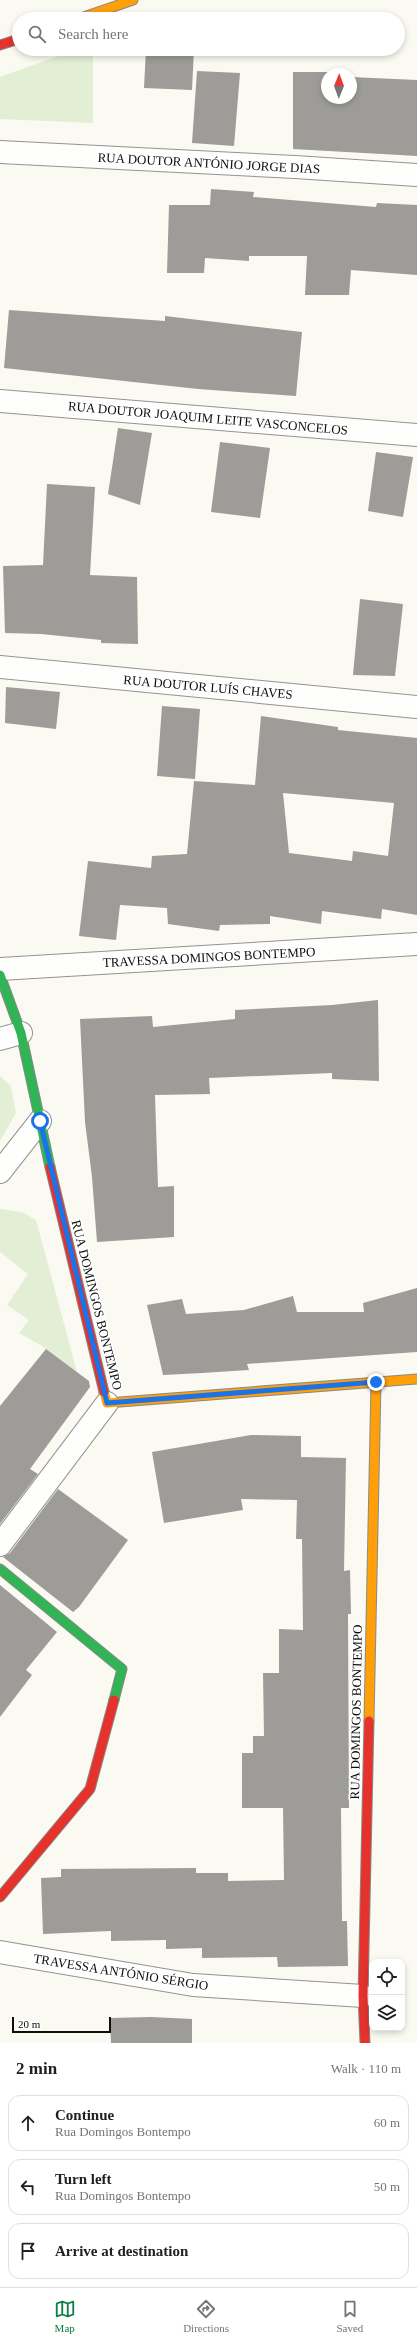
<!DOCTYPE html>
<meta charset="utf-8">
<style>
body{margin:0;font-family:Georgia,serif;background:#f2f2f2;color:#202124}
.controls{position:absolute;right:12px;bottom:12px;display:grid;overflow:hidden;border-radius:8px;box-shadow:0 2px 6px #0003}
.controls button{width:36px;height:36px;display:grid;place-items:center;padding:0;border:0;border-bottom:1px solid #e0e0e0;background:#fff;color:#202124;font:20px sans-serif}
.compass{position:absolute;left:321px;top:68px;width:36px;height:36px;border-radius:50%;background:#fff;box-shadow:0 2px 6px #0003;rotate:1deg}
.scale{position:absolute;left:12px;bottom:10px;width:99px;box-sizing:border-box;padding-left:4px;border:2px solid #0d0d0d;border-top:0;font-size:11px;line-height:14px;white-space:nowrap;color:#0d0d0d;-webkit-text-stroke:3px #fff;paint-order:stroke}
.stop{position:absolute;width:12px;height:12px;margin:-9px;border:3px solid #1a73e8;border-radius:50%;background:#fff}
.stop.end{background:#1a73e8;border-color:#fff;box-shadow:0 1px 4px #0008}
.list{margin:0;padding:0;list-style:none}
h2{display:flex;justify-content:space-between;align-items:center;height:52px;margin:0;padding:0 16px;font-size:17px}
h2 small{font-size:13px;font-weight:400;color:#757577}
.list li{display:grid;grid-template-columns:26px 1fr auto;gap:12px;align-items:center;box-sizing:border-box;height:56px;margin:0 8px 8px;padding:0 8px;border:1px solid #e0e0e0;border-radius:12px}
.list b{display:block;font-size:15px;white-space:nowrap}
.list p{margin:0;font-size:13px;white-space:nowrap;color:#757577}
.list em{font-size:13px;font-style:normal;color:#757577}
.icon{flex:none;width:22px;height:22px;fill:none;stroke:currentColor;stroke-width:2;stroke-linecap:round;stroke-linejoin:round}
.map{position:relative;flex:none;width:417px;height:2043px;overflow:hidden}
.search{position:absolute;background:#fff;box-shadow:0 2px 6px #0003;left:12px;right:12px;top:12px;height:44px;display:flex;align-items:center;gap:10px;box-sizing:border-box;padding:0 14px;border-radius:22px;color:#757577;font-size:15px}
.sheet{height:244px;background:#fff}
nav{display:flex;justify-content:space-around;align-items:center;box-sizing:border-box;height:56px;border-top:1px solid #e0e0e0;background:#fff;font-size:11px;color:#757577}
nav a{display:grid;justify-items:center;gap:2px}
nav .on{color:#0b8043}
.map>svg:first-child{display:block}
.green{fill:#e3efd4}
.building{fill:#9d9c98;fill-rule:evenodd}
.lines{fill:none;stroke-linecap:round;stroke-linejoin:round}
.street-casing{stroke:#949390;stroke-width:24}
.fast-casing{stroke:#8a8a87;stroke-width:11}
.slow-casing{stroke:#8a8a87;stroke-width:11}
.jam-casing{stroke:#8a8a87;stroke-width:11}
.street{stroke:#fefefd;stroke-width:22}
.fast{stroke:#30b455;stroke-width:9}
.slow{stroke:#ff9f0a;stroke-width:9}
.jam{stroke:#e5322d;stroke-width:9}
.route{stroke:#1a73e8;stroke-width:5}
.labels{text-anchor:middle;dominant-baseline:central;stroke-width:4;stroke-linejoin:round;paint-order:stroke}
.street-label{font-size:13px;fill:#0d0d0d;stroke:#fff}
</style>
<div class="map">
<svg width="417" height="2043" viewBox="0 0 417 2043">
<rect width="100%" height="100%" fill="#faf9f2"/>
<!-- green -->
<g class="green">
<path d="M 78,49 L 93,49 L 93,123 L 0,119 L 0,77 Z"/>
<path d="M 0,1076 L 11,1086 L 16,1113 L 0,1141 Z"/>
<path d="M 0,1209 L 22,1212 L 36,1220 L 77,1372 L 42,1346 L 19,1333 L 29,1320 L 7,1305 L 28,1274 L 0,1252 Z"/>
</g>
<!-- building -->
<g class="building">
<path d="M 146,49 L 194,49 L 192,90 L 144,88 Z"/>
<path d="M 197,71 L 240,73 L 234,146 L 192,143 Z"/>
<path d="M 293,72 L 338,72 L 327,74 L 327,98 L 351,98 L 351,77 L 417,80 L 417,156 L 293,149 Z"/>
<path d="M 211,189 L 254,192 L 253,197 L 376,207 L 377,203 L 417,205 L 417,275 L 351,270 L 349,295 L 305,295 L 307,256 L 249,256 L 249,261 L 205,258 L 204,273 L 167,273 L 169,205 L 210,205 Z"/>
<path d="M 9,310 L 165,321 L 165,316 L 302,332 L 296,396 L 198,389 L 4,368 Z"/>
<path d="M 118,428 L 152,433 L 140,505 L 108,494 Z"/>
<path d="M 220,442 L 270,448 L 260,518 L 211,512 Z"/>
<path d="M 376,452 L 413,457 L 403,517 L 368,511 Z"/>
<path d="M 47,484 L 95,487 L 90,575 L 137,577 L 138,644 L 101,643 L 101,640 L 41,634 L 5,633 L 3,566 L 43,565 Z"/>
<path d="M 360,599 L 403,604 L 395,676 L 353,675 Z"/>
<path d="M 6,687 L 60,692 L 56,729 L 5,723 Z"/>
<path d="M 162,706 L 200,709 L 195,779 L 157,776 Z"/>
<path d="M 261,716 L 338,727 L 338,730 L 417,738 L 417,915 L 382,909 L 381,919 L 322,911 L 321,924 L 270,916 L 270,924 L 220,925 L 219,931 L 168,924 L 167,908 L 120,905 L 116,940 L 79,936 L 88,861 L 151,868 L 152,856 L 187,854 L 194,781 L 255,785 ZM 283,793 L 394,803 L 388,856 L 353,851 L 352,861 L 289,853 Z"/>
<path d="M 378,1000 L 379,1081 L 332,1079 L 332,1073 L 209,1078 L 210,1094 L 155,1095 L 158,1187 L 174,1186 L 174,1237 L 97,1242 L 92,1177 L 85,1122 L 80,1019 L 152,1016 L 153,1027 L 235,1019 L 235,1010 L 332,1005 Z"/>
<path d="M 417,1288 L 417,1352 L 247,1364 L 249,1370 L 202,1373 L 163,1375 L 147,1305 L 182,1299 L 186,1314 L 244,1310 L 293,1296 L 297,1312 L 364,1312 L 363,1303 Z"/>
<path d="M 46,1349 L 89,1381 L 90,1387 L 30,1469 L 38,1474 L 0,1524 L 0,1406 Z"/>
<path d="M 251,1435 L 301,1436 L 301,1457 L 346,1458 L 344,1571 L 350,1570 L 351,1614 L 348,1614 L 349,1808 L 341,1808 L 342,1921 L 347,1921 L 348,1966 L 278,1967 L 277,1957 L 202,1958 L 202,1948 L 166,1949 L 166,1940 L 111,1941 L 111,1931 L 43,1934 L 41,1878 L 61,1877 L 61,1869 L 196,1868 L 196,1873 L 228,1873 L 228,1881 L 284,1880 L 283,1808 L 242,1808 L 242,1753 L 253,1753 L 253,1736 L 264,1736 L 263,1673 L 279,1673 L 279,1629 L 303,1630 L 302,1539 L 296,1539 L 297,1500 L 241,1499 L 243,1510 L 164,1523 L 152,1452 Z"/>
<path d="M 58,1489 L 128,1540 L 79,1607 L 73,1612 L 3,1557 L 10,1553 Z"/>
<path d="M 0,1585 L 57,1632 L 26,1670 L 32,1675 L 0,1717 Z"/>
<path d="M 151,2017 L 192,2019 L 192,2043 L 111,2043 L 110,2018 Z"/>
</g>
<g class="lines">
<defs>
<g id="street">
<path d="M 0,152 L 295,167 L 417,175"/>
<path d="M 0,401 L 417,435"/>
<path d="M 0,667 L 417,707"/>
<path d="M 0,969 L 417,944"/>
<path d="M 0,1039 L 21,1033"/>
<path d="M 0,1172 L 40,1121"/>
<path d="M 0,1545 L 107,1403"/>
<path d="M 0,1952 L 193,1985 L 363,1996"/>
</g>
<g id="fast">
<path d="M 0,975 L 21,1033 L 50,1167"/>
<path d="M 0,1569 L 122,1669 L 114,1700"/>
</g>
<g id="slow">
<path d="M 78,19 L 133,0"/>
<path d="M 104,1392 L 107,1403 L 417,1379"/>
<path d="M 369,1721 L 376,1382"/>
</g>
<g id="jam">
<path d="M 0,45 L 19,39"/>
<path d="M 50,1167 L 104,1392"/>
<path d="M 0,1897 L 90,1789 L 114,1700"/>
<path d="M 365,2043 L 363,1996 L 369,1721"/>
</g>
</defs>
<!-- street casing -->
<use href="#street" class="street-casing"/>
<!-- fast casing -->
<use href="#fast" class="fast-casing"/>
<!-- slow casing -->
<use href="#slow" class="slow-casing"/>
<!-- jam casing -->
<use href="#jam" class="jam-casing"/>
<!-- street -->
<use href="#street" class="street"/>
<!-- fast -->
<use href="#fast" class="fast"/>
<!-- slow -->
<use href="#slow" class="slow"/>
<!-- jam -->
<use href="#jam" class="jam"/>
</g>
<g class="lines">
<!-- route -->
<path class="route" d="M 40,1121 L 107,1403 L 376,1382"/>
</g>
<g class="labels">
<!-- street labels -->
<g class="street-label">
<text transform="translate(209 163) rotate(3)">RUA DOUTOR ANTÓNIO JORGE DIAS</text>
<text transform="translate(208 418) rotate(5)">RUA DOUTOR JOAQUIM LEITE VASCONCELOS</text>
<text transform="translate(208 687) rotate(5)">RUA DOUTOR LUÍS CHAVES</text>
<text transform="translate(209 957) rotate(-3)">TRAVESSA DOMINGOS BONTEMPO</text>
<text transform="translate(97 1305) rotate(76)">RUA DOMINGOS BONTEMPO</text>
<text transform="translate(356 1712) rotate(-89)">RUA DOMINGOS BONTEMPO</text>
<text transform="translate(121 1972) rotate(9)">TRAVESSA ANTÓNIO SÉRGIO</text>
</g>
</g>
</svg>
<div class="controls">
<button><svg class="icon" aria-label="locate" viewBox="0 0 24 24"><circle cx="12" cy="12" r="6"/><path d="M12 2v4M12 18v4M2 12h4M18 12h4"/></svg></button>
<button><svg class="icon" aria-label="layers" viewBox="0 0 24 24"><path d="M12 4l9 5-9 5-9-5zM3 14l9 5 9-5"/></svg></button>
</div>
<svg class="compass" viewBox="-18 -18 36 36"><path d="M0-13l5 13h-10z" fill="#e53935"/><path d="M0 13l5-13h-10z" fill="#757577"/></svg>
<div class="scale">20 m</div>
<div class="stop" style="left:40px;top:1121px"></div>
<div class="stop end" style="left:376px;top:1382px"></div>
<div class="search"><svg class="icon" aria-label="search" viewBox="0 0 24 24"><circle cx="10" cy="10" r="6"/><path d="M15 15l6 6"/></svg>Search here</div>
</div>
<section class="sheet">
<h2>2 min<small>Walk · 110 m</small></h2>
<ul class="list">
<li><svg class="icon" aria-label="ahead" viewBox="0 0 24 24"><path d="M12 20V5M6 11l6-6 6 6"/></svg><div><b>Continue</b><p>Rua Domingos Bontempo</p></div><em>60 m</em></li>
<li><svg class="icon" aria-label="left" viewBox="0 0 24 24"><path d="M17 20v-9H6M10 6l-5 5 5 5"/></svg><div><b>Turn left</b><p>Rua Domingos Bontempo</p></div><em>50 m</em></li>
<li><svg class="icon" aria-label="arrive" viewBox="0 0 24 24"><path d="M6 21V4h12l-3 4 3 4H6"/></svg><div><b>Arrive at destination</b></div></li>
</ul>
</section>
<nav>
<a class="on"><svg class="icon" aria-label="map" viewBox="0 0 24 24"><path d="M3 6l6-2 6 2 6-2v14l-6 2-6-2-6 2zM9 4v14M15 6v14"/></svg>Map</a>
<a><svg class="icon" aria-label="directions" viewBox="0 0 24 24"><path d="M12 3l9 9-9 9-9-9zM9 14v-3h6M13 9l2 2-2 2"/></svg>Directions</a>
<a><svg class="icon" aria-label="saved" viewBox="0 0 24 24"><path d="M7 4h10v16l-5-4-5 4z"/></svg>Saved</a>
</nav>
